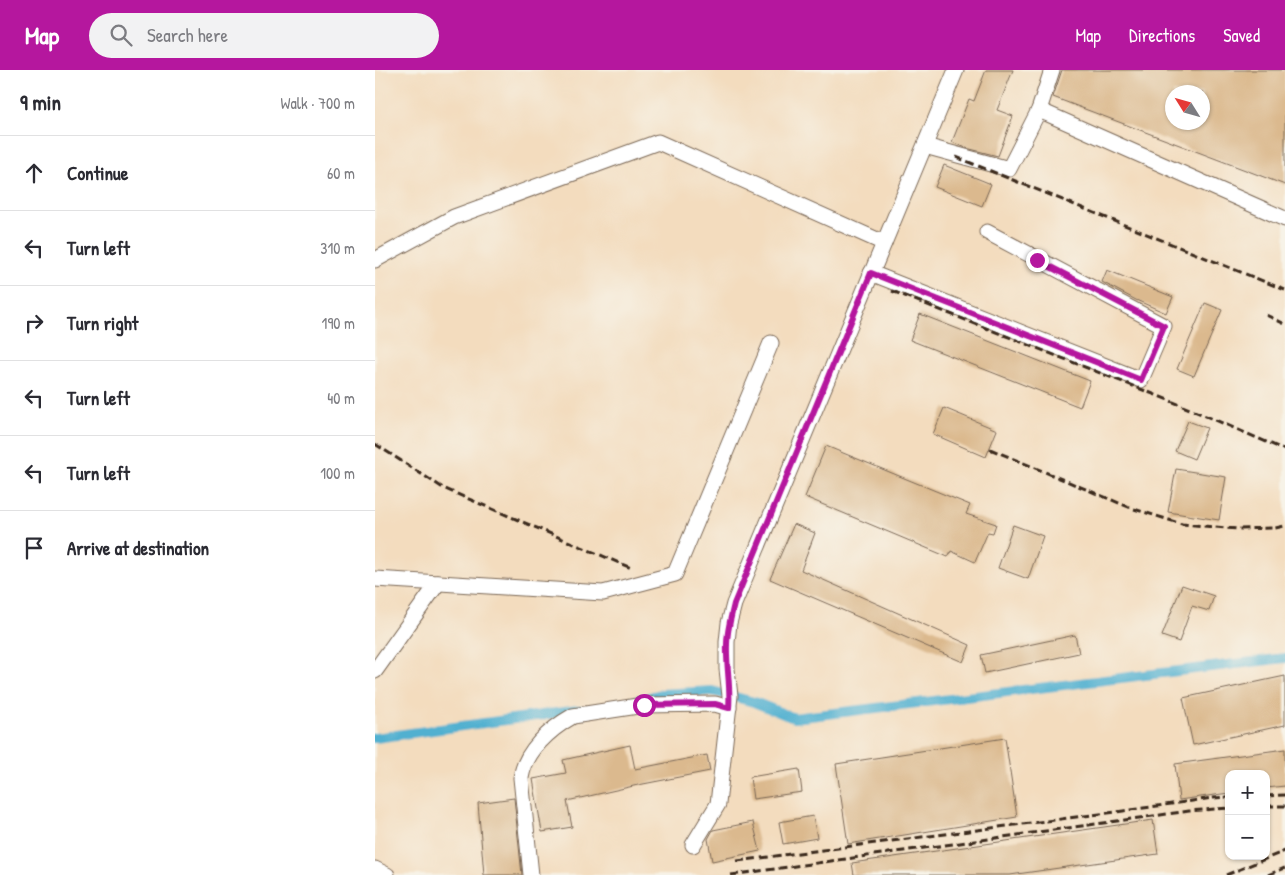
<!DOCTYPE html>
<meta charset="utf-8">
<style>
body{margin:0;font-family:"Patrick Hand",sans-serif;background:#f2f2f3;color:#2b2b33}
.controls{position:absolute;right:15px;bottom:15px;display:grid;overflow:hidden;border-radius:10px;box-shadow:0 1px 4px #0004}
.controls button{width:45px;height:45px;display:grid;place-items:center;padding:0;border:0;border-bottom:1px solid #e1e1e2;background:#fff;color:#2b2b33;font:25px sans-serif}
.compass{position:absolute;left:790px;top:15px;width:45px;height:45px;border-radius:50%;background:#fff;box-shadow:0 1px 4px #0004;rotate:307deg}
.stop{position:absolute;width:15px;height:15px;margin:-11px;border:4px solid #b5179e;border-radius:50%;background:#fff}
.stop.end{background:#b5179e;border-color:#fff;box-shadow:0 1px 5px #0008}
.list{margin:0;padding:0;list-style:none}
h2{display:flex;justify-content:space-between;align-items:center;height:65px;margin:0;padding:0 20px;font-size:21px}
h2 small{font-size:16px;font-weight:400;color:#7c7c81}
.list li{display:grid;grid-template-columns:32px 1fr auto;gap:15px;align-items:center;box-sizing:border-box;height:75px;padding:0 20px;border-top:1px solid #e1e1e2}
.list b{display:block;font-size:19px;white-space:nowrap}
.list em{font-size:16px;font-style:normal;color:#7c7c81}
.icon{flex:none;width:28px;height:28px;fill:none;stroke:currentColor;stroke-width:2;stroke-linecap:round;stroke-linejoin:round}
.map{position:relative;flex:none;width:910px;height:805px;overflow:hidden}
header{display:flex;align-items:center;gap:30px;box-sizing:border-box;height:70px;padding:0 25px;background:#b5179e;color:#fff}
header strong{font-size:24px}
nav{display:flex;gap:28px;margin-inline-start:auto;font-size:18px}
.search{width:350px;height:45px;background:#f2f2f3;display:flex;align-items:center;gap:12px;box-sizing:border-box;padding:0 18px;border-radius:28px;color:#7c7c81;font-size:19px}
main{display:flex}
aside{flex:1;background:#fff}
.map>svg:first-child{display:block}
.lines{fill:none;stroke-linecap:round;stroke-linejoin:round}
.canal{stroke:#51b0d0;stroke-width:10}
.building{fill:#dbb98e;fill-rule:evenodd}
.minor-casing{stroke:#7b6856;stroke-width:17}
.minor{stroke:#fff;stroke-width:15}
.rail{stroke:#3b2a1e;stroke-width:3;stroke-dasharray:8 4;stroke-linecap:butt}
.route{stroke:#b5179e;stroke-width:6}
</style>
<header>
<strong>Map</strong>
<div class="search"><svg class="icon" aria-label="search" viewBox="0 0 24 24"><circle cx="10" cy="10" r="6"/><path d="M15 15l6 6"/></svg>Search here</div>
<nav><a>Map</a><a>Directions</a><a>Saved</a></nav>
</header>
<main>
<aside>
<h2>9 min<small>Walk · 700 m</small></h2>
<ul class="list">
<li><svg class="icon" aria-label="ahead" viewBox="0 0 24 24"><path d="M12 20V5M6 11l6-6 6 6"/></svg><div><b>Continue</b></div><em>60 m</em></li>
<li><svg class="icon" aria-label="left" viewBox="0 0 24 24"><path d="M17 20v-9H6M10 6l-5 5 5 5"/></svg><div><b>Turn left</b></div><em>310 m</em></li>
<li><svg class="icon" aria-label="right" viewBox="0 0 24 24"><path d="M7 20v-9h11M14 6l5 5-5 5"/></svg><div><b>Turn right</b></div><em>190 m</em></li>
<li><svg class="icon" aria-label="left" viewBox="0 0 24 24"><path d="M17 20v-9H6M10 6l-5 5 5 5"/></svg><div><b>Turn left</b></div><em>40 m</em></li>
<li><svg class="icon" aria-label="left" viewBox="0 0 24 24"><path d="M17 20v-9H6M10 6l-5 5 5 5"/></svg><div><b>Turn left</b></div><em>100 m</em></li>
<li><svg class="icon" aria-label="arrive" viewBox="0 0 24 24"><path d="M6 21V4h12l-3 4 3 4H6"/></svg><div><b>Arrive at destination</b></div></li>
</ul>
</aside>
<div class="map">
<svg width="910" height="805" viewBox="0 0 910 805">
<rect width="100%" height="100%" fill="#f7f3e8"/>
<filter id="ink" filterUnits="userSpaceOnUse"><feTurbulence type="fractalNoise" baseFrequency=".02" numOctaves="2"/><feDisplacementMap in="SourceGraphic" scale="10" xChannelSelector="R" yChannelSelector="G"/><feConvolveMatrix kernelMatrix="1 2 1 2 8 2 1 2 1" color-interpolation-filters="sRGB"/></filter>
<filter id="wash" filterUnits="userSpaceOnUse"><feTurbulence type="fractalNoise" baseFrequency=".0096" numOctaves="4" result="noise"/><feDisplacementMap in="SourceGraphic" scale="20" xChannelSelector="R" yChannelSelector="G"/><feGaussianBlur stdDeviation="1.12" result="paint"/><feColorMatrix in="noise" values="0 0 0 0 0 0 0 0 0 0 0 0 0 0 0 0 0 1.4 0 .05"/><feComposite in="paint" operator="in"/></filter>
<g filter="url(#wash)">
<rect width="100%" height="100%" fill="#f3dcbe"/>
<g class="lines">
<!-- canal -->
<g class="canal">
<path d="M 260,631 L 286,624 L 337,621 L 379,632 L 419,648 L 910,588"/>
<path d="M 0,668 L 204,640"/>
</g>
</g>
<g id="blocks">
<!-- building -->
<g class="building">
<path d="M 611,0 L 638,0 L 622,40 L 638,46 L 623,86 L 591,78 L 577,72 L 594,29 L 599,31 Z"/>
<path d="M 687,0 L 910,0 L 910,115 L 678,27 ZM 798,22 L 828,22 L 828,52 L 798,52 Z"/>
<path d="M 569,95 L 616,114 L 607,136 L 560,117 Z"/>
<path d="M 732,200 L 798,227 L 791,243 L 761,230 L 727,212 Z"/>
<path d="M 830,233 L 847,240 L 819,306 L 802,299 Z"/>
<path d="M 545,244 L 715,311 L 705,337 L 535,270 Z"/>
<path d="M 569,338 L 622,360 L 611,387 L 558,364 Z"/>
<path d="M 813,351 L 832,358 L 819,389 L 800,381 Z"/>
<path d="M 451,376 L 595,435 L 591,444 L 621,454 L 618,463 L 613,462 L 600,492 L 576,481 L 573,487 L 430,427 Z"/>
<path d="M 801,399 L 851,407 L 844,450 L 793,442 Z"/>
<path d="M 419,454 L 440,463 L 426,500 L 595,575 L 588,592 L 395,509 Z"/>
<path d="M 638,455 L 668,466 L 653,509 L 623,498 Z"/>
<path d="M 807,515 L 839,526 L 834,541 L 817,536 L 804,572 L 787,566 Z"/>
<path d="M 700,565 L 704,583 L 610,603 L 606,585 Z"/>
<path d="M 910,606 L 910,655 L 818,675 L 808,628 Z"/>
<path d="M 630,668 L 642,747 L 473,774 L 461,694 Z"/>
<path d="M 255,675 L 260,699 L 332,685 L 335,701 L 263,715 L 192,731 L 197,757 L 167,762 L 158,709 L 191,703 L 188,690 Z"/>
<path d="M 910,679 L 910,716 L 891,718 L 891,704 L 854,704 L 854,723 L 804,730 L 800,694 Z"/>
<path d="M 424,699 L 427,722 L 378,729 L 375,707 Z"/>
<path d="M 139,728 L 147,805 L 109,805 L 103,733 Z"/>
<path d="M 438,746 L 442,768 L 408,774 L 404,752 Z"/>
<path d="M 778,750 L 783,784 L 635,805 L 479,805 L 477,793 Z"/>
<path d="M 378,752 L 385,781 L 337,791 L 333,769 L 338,760 Z"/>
</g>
</g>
</g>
<g filter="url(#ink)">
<use href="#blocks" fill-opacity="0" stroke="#7b6856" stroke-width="1"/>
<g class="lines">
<defs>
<g id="minor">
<path d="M 664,40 L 910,149"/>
<path d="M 550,76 L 634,99 L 664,40 L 677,0"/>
<path d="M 0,190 L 79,147 L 283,72 L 509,173"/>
<path d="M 496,203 L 766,310 L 789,256 L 612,162"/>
<path d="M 0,509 L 228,523 L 300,504 L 396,273"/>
<path d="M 0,601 L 63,513"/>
<path d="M 318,775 L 343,734 L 355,626 L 352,599 L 352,572 L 354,553 L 359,534 L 581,0"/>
<path d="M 0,799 L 12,805"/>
<path d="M 156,805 L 146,708 C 150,681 175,659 198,646 L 269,635 L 340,634 L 354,638"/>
</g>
</defs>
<!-- minor casing -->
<use href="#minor" class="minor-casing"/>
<!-- minor -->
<use href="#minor" class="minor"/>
<!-- rail -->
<g class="rail">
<path d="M 581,87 L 910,220"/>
<path d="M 517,221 L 796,331 L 910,380"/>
<path d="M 891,245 L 910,254"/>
<path d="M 0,374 L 68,418 L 256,498"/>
<path d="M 615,379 L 756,438 L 807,454 L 862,459 L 900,458 L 910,456"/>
<path d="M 891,726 L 910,725"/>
<path d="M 891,736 L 910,736"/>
<path d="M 362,791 L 748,741 L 838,728 L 854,727"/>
<path d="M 356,805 L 814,741 L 854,738"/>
<path d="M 851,805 L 910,781"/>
<path d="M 893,805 L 910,798"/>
</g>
</g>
</g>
<g class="lines" filter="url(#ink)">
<!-- route -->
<path class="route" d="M 269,635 L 340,634 L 354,638 C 356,617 351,596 352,574 C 352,560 356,547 359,534 L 496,203 L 766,310 L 789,256 L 662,190"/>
</g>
</svg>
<div class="controls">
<button>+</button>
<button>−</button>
</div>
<svg class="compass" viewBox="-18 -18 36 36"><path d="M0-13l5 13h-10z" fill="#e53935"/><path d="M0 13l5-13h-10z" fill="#7c7c81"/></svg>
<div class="stop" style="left:269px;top:635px"></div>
<div class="stop end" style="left:662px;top:190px"></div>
</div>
</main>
